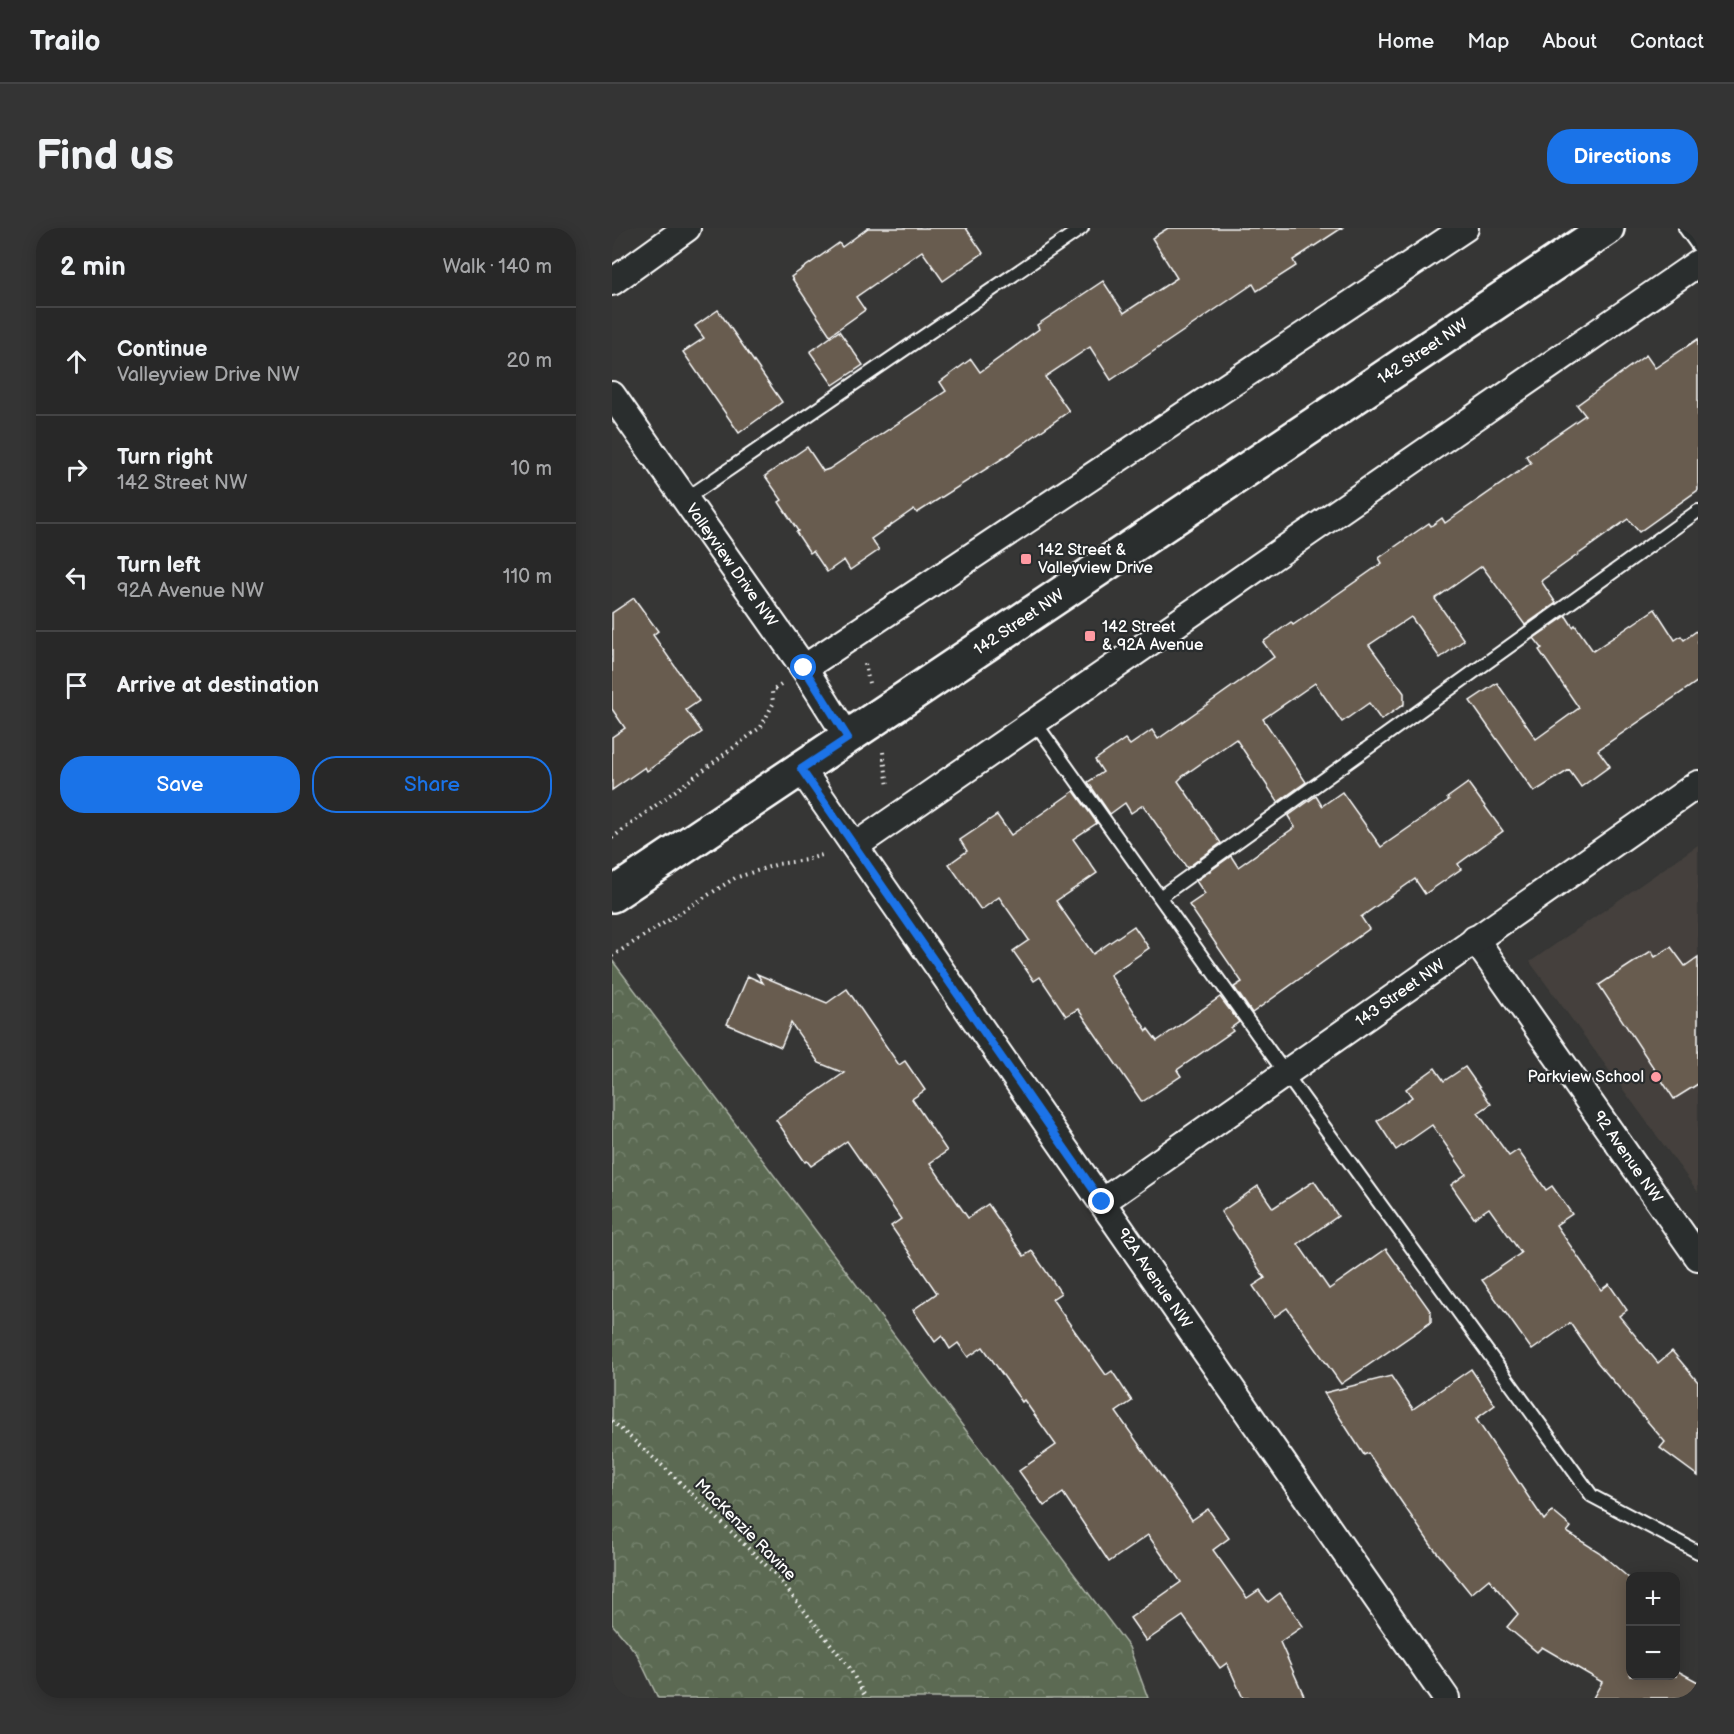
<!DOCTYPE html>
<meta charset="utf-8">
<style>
body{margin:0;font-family:"Balsamiq Sans",sans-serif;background:#343434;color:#f1f3f6}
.controls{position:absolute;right:18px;bottom:18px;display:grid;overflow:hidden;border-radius:12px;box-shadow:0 3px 15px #0003}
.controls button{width:54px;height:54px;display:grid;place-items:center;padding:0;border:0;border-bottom:2px solid #444445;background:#282828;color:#f1f3f6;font:30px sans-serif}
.stop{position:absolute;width:18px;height:18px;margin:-14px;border:4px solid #1a73e8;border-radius:50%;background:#fff}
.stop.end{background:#1a73e8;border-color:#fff;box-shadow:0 2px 6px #0008}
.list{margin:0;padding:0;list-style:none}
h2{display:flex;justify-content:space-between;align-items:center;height:78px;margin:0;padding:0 24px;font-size:26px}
h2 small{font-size:20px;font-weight:400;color:#a5a6a8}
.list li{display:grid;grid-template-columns:39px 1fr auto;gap:18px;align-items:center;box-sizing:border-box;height:108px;padding:0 24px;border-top:2px solid #444445}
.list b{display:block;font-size:22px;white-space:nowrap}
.list p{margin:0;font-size:20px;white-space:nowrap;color:#a5a6a8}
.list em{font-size:20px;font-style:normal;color:#a5a6a8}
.actions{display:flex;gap:12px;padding:18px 24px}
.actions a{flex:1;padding:14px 0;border:2px solid #1a73e8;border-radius:24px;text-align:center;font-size:21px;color:#1a73e8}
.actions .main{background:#1a73e8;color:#fff}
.icon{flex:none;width:33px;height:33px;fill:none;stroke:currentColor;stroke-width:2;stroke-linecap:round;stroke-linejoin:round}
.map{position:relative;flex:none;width:1086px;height:1470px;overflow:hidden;border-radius:24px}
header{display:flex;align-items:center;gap:36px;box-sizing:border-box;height:84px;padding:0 30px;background:#282828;border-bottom:2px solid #444445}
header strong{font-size:28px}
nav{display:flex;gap:33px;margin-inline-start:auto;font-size:21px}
.intro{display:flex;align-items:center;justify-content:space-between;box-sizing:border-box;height:144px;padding:0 36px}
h1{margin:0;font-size:42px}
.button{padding:15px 27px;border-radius:24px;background:#1a73e8;color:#fff;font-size:21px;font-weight:700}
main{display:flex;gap:36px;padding:0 36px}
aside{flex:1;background:#282828;border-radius:24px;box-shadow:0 3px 15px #0003}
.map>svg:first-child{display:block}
.built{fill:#45413d}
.forest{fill:url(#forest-crowns);stroke:#aeb5a9;stroke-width:1.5}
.building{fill:#685c4f;stroke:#fff;stroke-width:1.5}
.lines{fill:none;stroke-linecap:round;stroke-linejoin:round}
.lane-casing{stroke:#fff;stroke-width:16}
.street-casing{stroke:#fff;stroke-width:30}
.secondary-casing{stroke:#fff;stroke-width:38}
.path{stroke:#fff;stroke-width:4;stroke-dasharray:1.5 4.5;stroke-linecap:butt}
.lane{stroke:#2a2d2e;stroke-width:12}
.street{stroke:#2a2d2e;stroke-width:26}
.secondary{stroke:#2a2d2e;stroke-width:33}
.route{stroke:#1a73e8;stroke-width:8}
.poi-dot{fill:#ff9aa2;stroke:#2a2d2e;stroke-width:2}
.labels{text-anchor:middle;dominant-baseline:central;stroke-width:4.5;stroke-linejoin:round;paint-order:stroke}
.street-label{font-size:16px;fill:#fff;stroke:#2a2d2e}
.poi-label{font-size:16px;fill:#fff;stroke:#2a2d2e;text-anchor:start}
</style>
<header>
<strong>Trailo</strong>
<nav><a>Home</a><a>Map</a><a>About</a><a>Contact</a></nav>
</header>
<div class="intro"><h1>Find us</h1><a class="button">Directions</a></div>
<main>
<aside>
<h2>2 min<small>Walk · 140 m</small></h2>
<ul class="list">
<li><svg class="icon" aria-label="ahead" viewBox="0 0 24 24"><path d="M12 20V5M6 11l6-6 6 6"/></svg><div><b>Continue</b><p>Valleyview Drive NW</p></div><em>20 m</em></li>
<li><svg class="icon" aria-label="right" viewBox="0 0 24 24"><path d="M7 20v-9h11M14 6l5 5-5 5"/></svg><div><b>Turn right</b><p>142 Street NW</p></div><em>10 m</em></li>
<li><svg class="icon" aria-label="left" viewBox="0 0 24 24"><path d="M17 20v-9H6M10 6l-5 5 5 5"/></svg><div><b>Turn left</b><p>92A Avenue NW</p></div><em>110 m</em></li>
<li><svg class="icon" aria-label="arrive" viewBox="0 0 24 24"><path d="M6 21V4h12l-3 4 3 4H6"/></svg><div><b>Arrive at destination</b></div></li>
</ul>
<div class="actions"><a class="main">Save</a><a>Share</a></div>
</aside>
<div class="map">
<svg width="1086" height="1470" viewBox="0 0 1086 1470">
<defs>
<pattern id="forest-crowns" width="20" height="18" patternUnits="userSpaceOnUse" patternTransform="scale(1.5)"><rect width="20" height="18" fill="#5c6b53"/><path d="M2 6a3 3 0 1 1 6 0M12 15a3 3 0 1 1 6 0" fill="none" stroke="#74816d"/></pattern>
</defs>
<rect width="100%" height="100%" fill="#363635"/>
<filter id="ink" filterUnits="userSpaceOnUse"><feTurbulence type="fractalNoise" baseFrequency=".0167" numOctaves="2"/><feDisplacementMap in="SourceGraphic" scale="12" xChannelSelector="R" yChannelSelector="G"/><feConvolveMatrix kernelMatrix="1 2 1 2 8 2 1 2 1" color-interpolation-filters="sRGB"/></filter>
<g filter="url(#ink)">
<!-- built -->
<path class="built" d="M 1086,617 L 1086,964 L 918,734 Z"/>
<!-- forest -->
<path class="forest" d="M 0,732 L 517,1419 L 536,1470 L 46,1470 L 25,1426 L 0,1396 Z"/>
<!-- building -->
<g class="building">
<path d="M 256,0 L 354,0 L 371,25 L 331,53 L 310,23 L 244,69 L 253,82 L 218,107 L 179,49 L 227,15 L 230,19 Z"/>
<path d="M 556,0 L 730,0 L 681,32 L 684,38 L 645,63 L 641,56 L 499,152 L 478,119 L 433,149 L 457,183 L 393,229 L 305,285 L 302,281 L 259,311 L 267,322 L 238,342 L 232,332 L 215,344 L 201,323 L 198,325 L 184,304 L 186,303 L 167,274 L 170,272 L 153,248 L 195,219 L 211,243 L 217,241 L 334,163 L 328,154 L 359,131 L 368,144 L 427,101 L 425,97 L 491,53 L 512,85 L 565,50 L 540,10 Z"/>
<path d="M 106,82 L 170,174 L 127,205 L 71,124 L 92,110 L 83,98 Z"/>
<path d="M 227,103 L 251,137 L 221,157 L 198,124 Z"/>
<path d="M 1086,111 L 1086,262 L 1027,304 L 1016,291 L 929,353 L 944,375 L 913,397 L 870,338 L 823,371 L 852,412 L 828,430 L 799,389 L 757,417 L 792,465 L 792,476 L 769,492 L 757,475 L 730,494 L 703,455 L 651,491 L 694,554 L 666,574 L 624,511 L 571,548 L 566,553 L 609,615 L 575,640 L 531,577 L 519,585 L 513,575 L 498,586 L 476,554 L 491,544 L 483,532 L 513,511 L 518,517 L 540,502 L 546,511 L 662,429 L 651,414 L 679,394 L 681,397 L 770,335 L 767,330 L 817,295 L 819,298 L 830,290 L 833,295 L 919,235 L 914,228 L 973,187 L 965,177 L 1034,127 L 1043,140 Z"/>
<path d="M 22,370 L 46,403 L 41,407 L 87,473 L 74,482 L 90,504 L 35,543 L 33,539 L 0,562 L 0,509 L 13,500 L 0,481 L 0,385 Z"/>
<path d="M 1043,381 L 1063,412 L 1069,408 L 1072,412 L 1086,402 L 1086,453 L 986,522 L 998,538 L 969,559 L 957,542 L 922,564 L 858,473 L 885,455 L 924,511 L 967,480 L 927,422 L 930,420 L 922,410 L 954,388 L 961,399 L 963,397 L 981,423 Z"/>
<path d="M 856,555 L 891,603 L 846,636 L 849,641 L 813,666 L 803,651 L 749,689 L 757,701 L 640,785 L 622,759 L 630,754 L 577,677 L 593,666 L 584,653 L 619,628 L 626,639 L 683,599 L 676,588 L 704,568 L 710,578 L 730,564 L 769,619 L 837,572 L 835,570 Z"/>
<path d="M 462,563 L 485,595 L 461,611 L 485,645 L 444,673 L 481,726 L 522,698 L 537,720 L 498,747 L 535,803 L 536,801 L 545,813 L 608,769 L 627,794 L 619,800 L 621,803 L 565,842 L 569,848 L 530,874 L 466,781 L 454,788 L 428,749 L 422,753 L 401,723 L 417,712 L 387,669 L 369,682 L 337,636 L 355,623 L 348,612 L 385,587 L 399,607 Z"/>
<path d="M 1059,719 L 1073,738 L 1086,729 L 1086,856 L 1062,871 L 987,757 L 1039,723 L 1043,729 Z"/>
<path d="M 145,746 L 215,775 L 235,761 L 287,837 L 293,833 L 313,862 L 300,871 L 335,923 L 318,935 L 356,990 L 376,976 L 412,1028 L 420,1023 L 449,1065 L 440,1071 L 494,1147 L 500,1143 L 520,1173 L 504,1184 L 580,1292 L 596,1281 L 617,1310 L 601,1322 L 635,1370 L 647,1362 L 656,1374 L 668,1365 L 691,1398 L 668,1414 L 693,1470 L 631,1470 L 615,1435 L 608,1440 L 571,1388 L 534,1413 L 518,1390 L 569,1354 L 536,1307 L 497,1334 L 451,1265 L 432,1278 L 407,1243 L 444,1217 L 412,1172 L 410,1174 L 371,1119 L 356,1129 L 346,1115 L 338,1121 L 330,1108 L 323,1114 L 301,1082 L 325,1065 L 279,998 L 289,991 L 235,913 L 199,938 L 195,933 L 193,934 L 164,892 L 232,845 L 207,835 L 179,795 L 169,819 L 115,796 L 136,748 L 151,755 Z"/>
<path d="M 853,839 L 879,876 L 866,885 L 897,928 L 906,922 L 934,962 L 940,958 L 960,986 L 944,997 L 989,1062 L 997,1056 L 1015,1082 L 1007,1088 L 1046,1135 L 1060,1123 L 1086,1154 L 1086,1248 L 1048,1220 L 1053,1214 L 985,1134 L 958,1095 L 920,1122 L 870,1052 L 909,1025 L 877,980 L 862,990 L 839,957 L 854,946 L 820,897 L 784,922 L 765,893 L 800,869 L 794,861 L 823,840 L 832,853 Z"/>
<path d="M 702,953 L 726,988 L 686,1016 L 717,1061 L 774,1021 L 819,1084 L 819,1094 L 729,1156 L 675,1080 L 662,1089 L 641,1058 L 653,1050 L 609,984 L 646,958 L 661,980 Z"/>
<path d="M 859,1141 L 883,1177 L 864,1191 L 932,1292 L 940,1283 L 959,1299 L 955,1304 L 987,1324 L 1018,1351 L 1018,1448 L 1064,1448 L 1064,1442 L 1086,1454 L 1086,1470 L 981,1470 L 990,1454 L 930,1419 L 925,1424 L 895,1399 L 906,1386 L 877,1351 L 859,1366 L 819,1317 L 756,1225 L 752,1227 L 712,1165 L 779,1148 L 801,1181 Z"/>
</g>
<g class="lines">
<defs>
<g id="lane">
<path d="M 1073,0 L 1086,18"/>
<path d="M 72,272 L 470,0"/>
<path d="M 422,493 L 673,845 L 980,1268 L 1086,1324"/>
<path d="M 548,669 L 1086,283"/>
</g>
<g id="street">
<path d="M 0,54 L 75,0"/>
<path id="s1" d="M 0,167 L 192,440 L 236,510"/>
<path d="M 192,440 L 853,0"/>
<path id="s2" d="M 189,541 L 834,1470"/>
<path d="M 243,618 L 1086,35"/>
<path id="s3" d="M 863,711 L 1086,1029"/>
<path id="s4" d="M 490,974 L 1086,556"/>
</g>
<g id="secondary">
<path id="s5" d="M 0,667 L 995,0"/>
</g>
</defs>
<!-- lane casing -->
<use href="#lane" class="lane-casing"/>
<!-- street casing -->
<use href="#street" class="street-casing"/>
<!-- secondary casing -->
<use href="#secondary" class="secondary-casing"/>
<!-- path -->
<g class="path">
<path d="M 253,436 L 257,455"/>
<path d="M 271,524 L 276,558"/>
<path d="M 0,610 L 149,499 L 161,476 L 160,463 L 169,457"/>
<path d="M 0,728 L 123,650 L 166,636 L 194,632 L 213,626"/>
<path d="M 0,1193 L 54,1241 L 162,1345 L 237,1439 L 254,1470"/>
</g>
<!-- lane -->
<use href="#lane" class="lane"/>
<!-- street -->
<use href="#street" class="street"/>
<!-- secondary -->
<use href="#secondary" class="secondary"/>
</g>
</g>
<g class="lines" filter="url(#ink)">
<!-- route -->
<path class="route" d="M 192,440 L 236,510 L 189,541 L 490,974"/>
</g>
<!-- markers -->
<g class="poi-dot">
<rect x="408" y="325" width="12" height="12" rx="3"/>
<rect x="472" y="402" width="12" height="12" rx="3"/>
<circle cx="1044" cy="849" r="6"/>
</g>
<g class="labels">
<!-- street labels -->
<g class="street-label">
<text stroke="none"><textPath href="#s5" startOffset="976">142 Street NW</textPath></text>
<text stroke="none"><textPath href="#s1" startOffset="208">Valleyview Drive NW</textPath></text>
<text stroke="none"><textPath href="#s5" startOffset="490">142 Street NW</textPath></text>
<text stroke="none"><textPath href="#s4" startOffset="364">143 Street NW</textPath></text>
<text stroke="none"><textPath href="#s3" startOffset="266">92 Avenue NW</textPath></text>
<text stroke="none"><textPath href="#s2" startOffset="620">92A Avenue NW</textPath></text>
<text transform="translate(133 1302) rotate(45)">MacKenzie Ravine</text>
</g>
<!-- poi labels -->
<g class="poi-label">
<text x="426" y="322">142 Street &amp;<tspan x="426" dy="18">Valleyview Drive</tspan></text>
<text x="490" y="399">142 Street<tspan x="490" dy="18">&amp; 92A Avenue</tspan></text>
<text x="1032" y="849" text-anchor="end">Parkview School</text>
</g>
</g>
</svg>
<div class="controls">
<button>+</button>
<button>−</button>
</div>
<div class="stop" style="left:192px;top:440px"></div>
<div class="stop end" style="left:490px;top:974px"></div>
</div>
</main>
